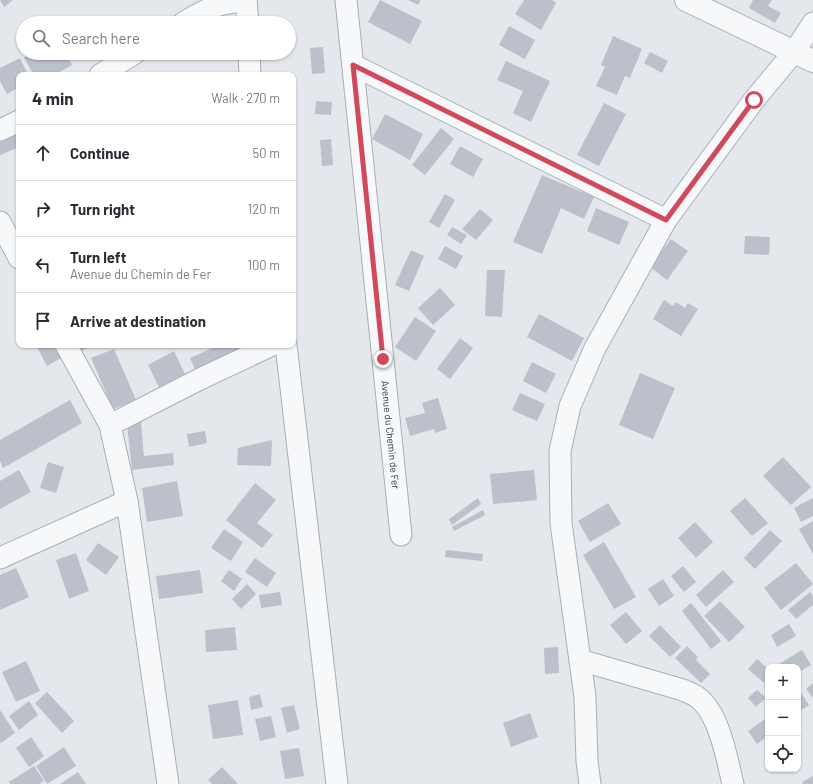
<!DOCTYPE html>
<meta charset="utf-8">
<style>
body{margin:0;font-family:Barlow,sans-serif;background:#f7f7f7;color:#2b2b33}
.controls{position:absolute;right:12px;bottom:12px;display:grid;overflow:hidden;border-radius:8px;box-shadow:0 1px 3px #0004}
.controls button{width:36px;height:36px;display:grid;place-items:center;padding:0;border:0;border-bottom:1px solid #e1e1e2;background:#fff;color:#2b2b33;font:20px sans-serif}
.stop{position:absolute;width:12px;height:12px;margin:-9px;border:3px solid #d1495b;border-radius:50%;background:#fff}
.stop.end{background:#d1495b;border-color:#fff;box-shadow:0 1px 4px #0008}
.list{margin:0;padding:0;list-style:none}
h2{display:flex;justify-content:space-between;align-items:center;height:52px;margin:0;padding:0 16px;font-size:17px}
h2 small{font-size:13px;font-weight:400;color:#7c7c81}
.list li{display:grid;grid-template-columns:26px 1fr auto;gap:12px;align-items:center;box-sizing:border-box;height:56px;padding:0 16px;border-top:1px solid #e1e1e2}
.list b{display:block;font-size:15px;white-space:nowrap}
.list p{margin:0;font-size:13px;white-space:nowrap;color:#7c7c81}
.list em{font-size:13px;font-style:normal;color:#7c7c81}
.icon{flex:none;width:22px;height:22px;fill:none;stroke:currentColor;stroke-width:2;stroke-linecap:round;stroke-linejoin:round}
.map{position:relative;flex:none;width:813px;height:784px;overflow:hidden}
.search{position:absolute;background:#fff;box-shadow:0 1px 3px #0004;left:16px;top:16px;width:280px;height:44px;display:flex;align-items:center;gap:10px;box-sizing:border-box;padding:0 14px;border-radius:22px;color:#7c7c81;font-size:15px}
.panel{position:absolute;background:#fff;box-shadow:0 1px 3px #0004;left:16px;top:72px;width:280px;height:276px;border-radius:8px}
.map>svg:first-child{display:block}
.building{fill:#bbc0ca}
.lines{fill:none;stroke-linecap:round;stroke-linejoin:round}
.minor-casing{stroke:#a9aeb7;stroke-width:23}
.tertiary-casing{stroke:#a9aeb7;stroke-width:24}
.minor{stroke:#f7f8fa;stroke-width:21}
.tertiary{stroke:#f7f8fa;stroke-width:22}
.route{stroke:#d1495b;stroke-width:5}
.labels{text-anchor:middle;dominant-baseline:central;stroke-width:3;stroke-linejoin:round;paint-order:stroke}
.street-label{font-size:10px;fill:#2b3445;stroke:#f4f6f9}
</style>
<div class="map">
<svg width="813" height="784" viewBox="0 0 813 784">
<rect width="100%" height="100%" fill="#e4e7ec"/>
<!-- building -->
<g class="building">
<path d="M 0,0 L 13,0 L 4,7 Z"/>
<path d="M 380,0 L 422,21 L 410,44 L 368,22 Z"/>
<path d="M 408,0 L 421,0 L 418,5 Z"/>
<path d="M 524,0 L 552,0 L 556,3 L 541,30 L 515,14 Z"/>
<path d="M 753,0 L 772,0 L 768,6 L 781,13 L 775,23 L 749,8 Z"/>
<path d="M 509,26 L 535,40 L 525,59 L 499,45 Z"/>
<path d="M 613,36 L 642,49 L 630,78 L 625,76 L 617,95 L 596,86 L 605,67 L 601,65 Z"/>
<path d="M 323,47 L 325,73 L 312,74 L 310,48 Z"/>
<path d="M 650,52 L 668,61 L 662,73 L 644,63 Z"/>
<path d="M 33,53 L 66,53 L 72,65 L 54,75 L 34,75 L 24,58 Z"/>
<path d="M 20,58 L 28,75 L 19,75 L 19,87 L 7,94 L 0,81 L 0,68 Z"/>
<path d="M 506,61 L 550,81 L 531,122 L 513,113 L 523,91 L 497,80 Z"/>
<path d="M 316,101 L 332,102 L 331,115 L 315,114 Z"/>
<path d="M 604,103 L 626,114 L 599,166 L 577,155 Z"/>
<path d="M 385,114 L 423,134 L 410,160 L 372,139 Z"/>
<path d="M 441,128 L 454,139 L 425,175 L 412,165 Z"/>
<path d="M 19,134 L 19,147 L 0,155 L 0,142 Z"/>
<path d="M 331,139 L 333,165 L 322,166 L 320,140 Z"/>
<path d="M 460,146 L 483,159 L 473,177 L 450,164 Z"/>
<path d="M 542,175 L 594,197 L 584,219 L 561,208 L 542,254 L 513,242 Z"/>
<path d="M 445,194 L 455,200 L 439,228 L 429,222 Z"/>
<path d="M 596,208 L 629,222 L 619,245 L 587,231 Z"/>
<path d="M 480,209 L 493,220 L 476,240 L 462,229 Z"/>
<path d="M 452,227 L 467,235 L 461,244 L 447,235 Z"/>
<path d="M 745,236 L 770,237 L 769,255 L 744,254 Z"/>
<path d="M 671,239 L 688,251 L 667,280 L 650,267 Z"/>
<path d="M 445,246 L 463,256 L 456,269 L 438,259 Z"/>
<path d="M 411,250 L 424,256 L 409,291 L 395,285 Z"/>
<path d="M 487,270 L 505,270 L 502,317 L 485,316 Z"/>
<path d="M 440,288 L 455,305 L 433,325 L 418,308 Z"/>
<path d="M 664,300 L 673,306 L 676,302 L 685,308 L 688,303 L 698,309 L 681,336 L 653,319 Z"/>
<path d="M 539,314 L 584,338 L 572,361 L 527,337 Z"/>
<path d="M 415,317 L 436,331 L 416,361 L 395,347 Z"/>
<path d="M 460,338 L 473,348 L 450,379 L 437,369 Z"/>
<path d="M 36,345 L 56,345 L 63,357 L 47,366 Z"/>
<path d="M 72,345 L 91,345 L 91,346 L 76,354 Z"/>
<path d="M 219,345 L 252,345 L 198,376 L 190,358 Z"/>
<path d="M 114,349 L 136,400 L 113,409 L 91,358 Z"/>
<path d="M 174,351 L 185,374 L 159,387 L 148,365 Z"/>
<path d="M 532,362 L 556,374 L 546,393 L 523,381 Z"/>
<path d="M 640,373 L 675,388 L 653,439 L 619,425 Z"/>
<path d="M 520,393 L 545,404 L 537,421 L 512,410 Z"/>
<path d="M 438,398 L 447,429 L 435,433 L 434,429 L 410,436 L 405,418 L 425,413 L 422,403 Z"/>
<path d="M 70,400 L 82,423 L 3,468 L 0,461 L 0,440 Z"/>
<path d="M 141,422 L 144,456 L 173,453 L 174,465 L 132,470 L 127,424 Z"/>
<path d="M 205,431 L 207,443 L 189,447 L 187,434 Z"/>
<path d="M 272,440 L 271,466 L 237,465 L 238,448 Z"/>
<path d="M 783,457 L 811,487 L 791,505 L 763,476 Z"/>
<path d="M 48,462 L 64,467 L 56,493 L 40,488 Z"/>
<path d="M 19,470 L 31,492 L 0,509 L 0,481 Z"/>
<path d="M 534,470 L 537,500 L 493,504 L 490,474 Z"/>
<path d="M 177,481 L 183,516 L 147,522 L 142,488 Z"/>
<path d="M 255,483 L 276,500 L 257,523 L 273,535 L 262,548 L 226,520 Z"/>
<path d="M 478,498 L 481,504 L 452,525 L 449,519 Z"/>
<path d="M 745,498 L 768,523 L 752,536 L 730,511 Z"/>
<path d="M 813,498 L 813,516 L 801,522 L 794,508 Z"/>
<path d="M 608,503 L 621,524 L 590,542 L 578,521 Z"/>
<path d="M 483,510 L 485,515 L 454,531 L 452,527 Z"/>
<path d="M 813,521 L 813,554 L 799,529 Z"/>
<path d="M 695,522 L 713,542 L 696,558 L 678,538 Z"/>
<path d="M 224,529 L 243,542 L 231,561 L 211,548 Z"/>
<path d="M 770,530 L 782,541 L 755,569 L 744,558 Z"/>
<path d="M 604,542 L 636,597 L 614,609 L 583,555 Z"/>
<path d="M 98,543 L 119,557 L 106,575 L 86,560 Z"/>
<path d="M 446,550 L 483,554 L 482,561 L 445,557 Z"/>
<path d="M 76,553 L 89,591 L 69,599 L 56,560 Z"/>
<path d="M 255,558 L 276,573 L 267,587 L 245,572 Z"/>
<path d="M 796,563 L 813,584 L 781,610 L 764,588 Z"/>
<path d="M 683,566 L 696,582 L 684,592 L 671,576 Z"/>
<path d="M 16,568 L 29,597 L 0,610 L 0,575 Z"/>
<path d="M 200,570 L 203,593 L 159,599 L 156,576 Z"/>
<path d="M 229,570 L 242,579 L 234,591 L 221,581 Z"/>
<path d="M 723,570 L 734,582 L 706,607 L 696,595 Z"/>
<path d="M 663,579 L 674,596 L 659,606 L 648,589 Z"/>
<path d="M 247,584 L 256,594 L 241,609 L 232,599 Z"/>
<path d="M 280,592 L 282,605 L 261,608 L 259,595 Z"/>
<path d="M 810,592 L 813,596 L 813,605 L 796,619 L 788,610 Z"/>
<path d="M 720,601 L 745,627 L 729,642 L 704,616 Z"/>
<path d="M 691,603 L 721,641 L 711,649 L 682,611 Z"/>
<path d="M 626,612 L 642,631 L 626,644 L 610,625 Z"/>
<path d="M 789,624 L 796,636 L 777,647 L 771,635 Z"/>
<path d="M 660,625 L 681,647 L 670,657 L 649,636 Z"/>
<path d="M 235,627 L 237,650 L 206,652 L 205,630 Z"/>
<path d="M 687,646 L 698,657 L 696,660 L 710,674 L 701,683 L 675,658 Z"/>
<path d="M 558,647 L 559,673 L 545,674 L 544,648 Z"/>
<path d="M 802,650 L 811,665 L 798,673 L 798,667 L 780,667 L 779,664 Z"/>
<path d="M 757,659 L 768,669 L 768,679 L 764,683 L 748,669 Z"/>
<path d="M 26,661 L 40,691 L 16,702 L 2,672 Z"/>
<path d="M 813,683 L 813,698 L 806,689 Z"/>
<path d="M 757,690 L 766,698 L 756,707 L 748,698 Z"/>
<path d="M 47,692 L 74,721 L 62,733 L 35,703 Z"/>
<path d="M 801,693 L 809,705 L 798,712 L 798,696 Z"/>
<path d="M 260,694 L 263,707 L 251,710 L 249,697 Z"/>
<path d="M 238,700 L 243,735 L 213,739 L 208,705 Z"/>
<path d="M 29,701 L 38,715 L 19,730 L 9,716 Z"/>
<path d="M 294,705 L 300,729 L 287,733 L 281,708 Z"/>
<path d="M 0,710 L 15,733 L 1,743 L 0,741 Z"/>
<path d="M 530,713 L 538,737 L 511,747 L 503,723 Z"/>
<path d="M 271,716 L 276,737 L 260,741 L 255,719 Z"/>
<path d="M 768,717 L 768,736 L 757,744 L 748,731 Z"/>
<path d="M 31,737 L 44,756 L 29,767 L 16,748 Z"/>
<path d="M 64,747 L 76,766 L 47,784 L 36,766 Z"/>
<path d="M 299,748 L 304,776 L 285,779 L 280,751 Z"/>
<path d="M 34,766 L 44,781 L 39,784 L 10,784 L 9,782 Z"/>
<path d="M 222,767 L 238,784 L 212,784 L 208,780 Z"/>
<path d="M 78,772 L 86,784 L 60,784 Z"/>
<path d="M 813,776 L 813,784 L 803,784 L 802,782 Z"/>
</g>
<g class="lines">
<defs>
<g id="minor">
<path d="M 246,0 L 248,23"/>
<path id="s1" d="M 346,0 L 401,535"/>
<path d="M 183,23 C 206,9 219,2 246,1"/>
<path d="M 249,53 L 250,75"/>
<path d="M 353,65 L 666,220"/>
<path d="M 100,75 L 135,53"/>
<path d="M 0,130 L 19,121"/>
<path d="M 0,222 L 19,258"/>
<path d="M 66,345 L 110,425 L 127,501 L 168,784"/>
<path d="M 286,345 L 337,784"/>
<path d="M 110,425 L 200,379 L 272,345"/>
<path d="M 0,558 L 127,501"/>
<path d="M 580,660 L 683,690 C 687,692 693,694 697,697 C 719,712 727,759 733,784"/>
<path d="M 590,784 L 587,761 L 585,697 L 561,523 L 560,451 L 570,406 L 595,348 L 666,220 L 754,100 L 794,52 L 813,23"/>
</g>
<path id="tertiary" d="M 686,0 L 813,61"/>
</defs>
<!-- minor casing -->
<use href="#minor" class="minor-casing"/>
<!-- tertiary casing -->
<use href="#tertiary" class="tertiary-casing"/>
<!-- minor -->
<use href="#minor" class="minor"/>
<!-- tertiary -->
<use href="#tertiary" class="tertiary"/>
</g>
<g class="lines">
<!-- route -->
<path class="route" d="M 383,359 L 353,65 L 666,220 L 754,100"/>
</g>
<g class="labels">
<!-- street labels -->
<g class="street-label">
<text stroke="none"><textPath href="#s1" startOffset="437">Avenue du Chemin de Fer</textPath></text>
</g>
</g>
</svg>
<div class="controls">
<button>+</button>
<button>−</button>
<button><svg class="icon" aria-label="locate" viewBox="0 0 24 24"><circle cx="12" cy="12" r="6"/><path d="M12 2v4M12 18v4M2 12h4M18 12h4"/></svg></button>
</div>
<div class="stop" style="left:754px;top:100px"></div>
<div class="stop end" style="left:383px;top:359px"></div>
<div class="search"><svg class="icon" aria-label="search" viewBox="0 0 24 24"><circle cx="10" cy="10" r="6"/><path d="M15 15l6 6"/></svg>Search here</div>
<section class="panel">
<h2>4 min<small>Walk · 270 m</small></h2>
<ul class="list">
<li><svg class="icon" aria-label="ahead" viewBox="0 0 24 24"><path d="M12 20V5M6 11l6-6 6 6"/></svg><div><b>Continue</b></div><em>50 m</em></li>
<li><svg class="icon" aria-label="right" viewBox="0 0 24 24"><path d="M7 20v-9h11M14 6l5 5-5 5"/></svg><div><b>Turn right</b></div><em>120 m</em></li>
<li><svg class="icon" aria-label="left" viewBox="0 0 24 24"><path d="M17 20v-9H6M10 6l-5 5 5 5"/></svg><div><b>Turn left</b><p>Avenue du Chemin de Fer</p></div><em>100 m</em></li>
<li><svg class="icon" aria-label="arrive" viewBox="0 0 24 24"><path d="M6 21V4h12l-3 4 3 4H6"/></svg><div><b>Arrive at destination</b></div></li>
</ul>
</section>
</div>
